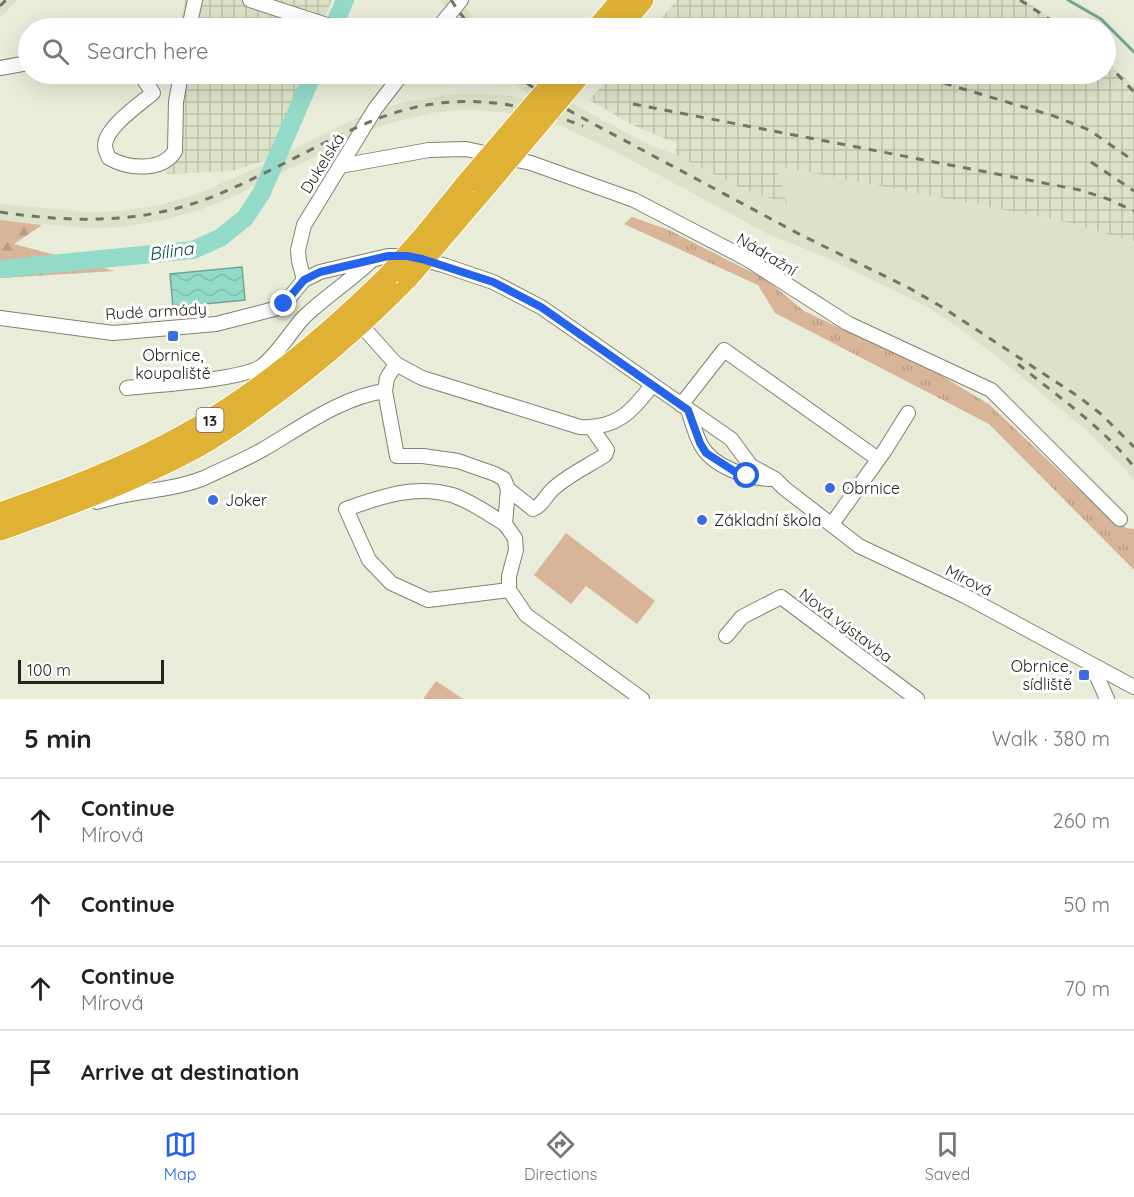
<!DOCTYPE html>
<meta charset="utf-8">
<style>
body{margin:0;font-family:Quicksand,sans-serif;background:#f2f2f2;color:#222}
.scale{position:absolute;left:18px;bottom:15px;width:146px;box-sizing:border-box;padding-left:6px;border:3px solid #22231c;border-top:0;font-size:16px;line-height:21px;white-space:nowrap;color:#22231c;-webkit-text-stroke:4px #fff;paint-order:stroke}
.stop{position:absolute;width:18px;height:18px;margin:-14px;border:4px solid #2563eb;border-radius:50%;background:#fff}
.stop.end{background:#2563eb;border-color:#fff;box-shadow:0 2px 6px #0008}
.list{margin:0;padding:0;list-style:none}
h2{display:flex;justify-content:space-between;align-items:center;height:78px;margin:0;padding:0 24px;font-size:26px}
h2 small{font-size:20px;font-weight:400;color:#767676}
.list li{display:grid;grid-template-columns:39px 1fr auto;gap:18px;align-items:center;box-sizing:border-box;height:84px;padding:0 24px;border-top:2px solid #e0e0e0}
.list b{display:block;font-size:22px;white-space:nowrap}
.list p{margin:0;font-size:20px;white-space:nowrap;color:#767676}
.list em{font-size:20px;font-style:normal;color:#767676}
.icon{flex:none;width:33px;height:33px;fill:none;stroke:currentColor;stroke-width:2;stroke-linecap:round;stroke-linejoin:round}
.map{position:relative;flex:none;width:1134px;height:699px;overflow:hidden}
.search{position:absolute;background:#fff;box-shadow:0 6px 24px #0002;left:18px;right:18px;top:18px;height:66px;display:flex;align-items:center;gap:15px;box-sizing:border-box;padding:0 21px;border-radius:33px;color:#767676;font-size:22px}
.sheet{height:414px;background:#fff}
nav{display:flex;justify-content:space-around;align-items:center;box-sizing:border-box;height:84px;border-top:2px solid #e0e0e0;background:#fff;font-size:16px;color:#767676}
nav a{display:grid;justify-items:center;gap:3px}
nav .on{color:#2563eb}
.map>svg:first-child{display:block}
.built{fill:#dce2c7}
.industrial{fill:url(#industrial-grid)}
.grass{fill:url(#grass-tufts)}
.forest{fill:url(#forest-firs)}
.garden{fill:#d8b499}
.water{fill:url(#water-waves);stroke:#71a494;stroke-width:1.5}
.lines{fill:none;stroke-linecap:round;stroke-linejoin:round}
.stream{stroke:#71a494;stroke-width:3}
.river{stroke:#93dbc8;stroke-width:18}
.minor-casing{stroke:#7e8270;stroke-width:16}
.highway-casing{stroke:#fff;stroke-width:23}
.minor{stroke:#fff;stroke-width:14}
.highway{stroke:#dfb236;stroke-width:21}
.rail{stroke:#717467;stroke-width:3;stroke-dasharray:8 8;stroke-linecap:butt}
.highway-bridge-casing{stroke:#fff;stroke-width:23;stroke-linecap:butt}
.highway-bridge{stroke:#dfb236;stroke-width:21}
.route{stroke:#2563eb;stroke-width:8}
.poi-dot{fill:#3d6edf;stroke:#fff;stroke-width:2}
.labels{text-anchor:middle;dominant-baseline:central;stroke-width:6;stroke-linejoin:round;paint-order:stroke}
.shield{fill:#fff;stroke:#646560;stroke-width:1.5}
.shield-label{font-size:15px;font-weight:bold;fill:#22231c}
.street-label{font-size:16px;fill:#22231c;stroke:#fff}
.poi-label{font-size:16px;fill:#22231c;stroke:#fff;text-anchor:start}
.water-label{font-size:18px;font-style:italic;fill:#0e4d40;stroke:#fff}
</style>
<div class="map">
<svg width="1134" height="699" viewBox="0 0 1134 699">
<defs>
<pattern id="industrial-grid" width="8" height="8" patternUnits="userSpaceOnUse" patternTransform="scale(1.5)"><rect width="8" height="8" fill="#dce2c7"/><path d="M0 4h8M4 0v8" fill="none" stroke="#bcc2aa"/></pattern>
<pattern id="grass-tufts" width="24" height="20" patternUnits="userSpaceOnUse" patternTransform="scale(1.5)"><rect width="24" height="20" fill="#d8b499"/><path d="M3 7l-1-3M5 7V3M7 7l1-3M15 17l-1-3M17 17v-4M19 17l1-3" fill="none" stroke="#b99a83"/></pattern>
<pattern id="forest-firs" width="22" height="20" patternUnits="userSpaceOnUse" patternTransform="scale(1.5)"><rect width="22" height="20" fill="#d8b499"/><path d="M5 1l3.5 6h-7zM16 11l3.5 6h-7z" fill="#b99a83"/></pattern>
<pattern id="water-waves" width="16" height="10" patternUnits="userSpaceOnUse" patternTransform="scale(1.5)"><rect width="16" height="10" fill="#93dbc8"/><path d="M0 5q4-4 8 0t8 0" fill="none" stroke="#7ebcab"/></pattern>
</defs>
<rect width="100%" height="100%" fill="#e8ecd8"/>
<!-- built -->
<g class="built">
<path d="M 0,0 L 17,0 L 0,18 Z"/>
<path d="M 441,0 L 460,0 L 481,28 L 461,28 Z"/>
<path d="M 502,74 L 527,74 L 555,94 L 649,145 L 674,154 L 741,188 L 786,203 L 775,166 L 1067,222 L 1134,242 L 1134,480 L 1125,469 L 1086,430 L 1012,369 L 965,332 L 926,306 L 826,257 L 768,234 L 616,152 L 559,125 L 526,115 L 480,110 L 454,110 L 432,113 L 390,123 L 369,130 L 232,197 L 202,209 L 163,220 L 123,227 L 87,228 L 0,220 L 0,204 L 87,212 L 121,211 L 160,205 L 197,194 L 254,169 L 363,115 L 405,102 L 452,94 L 481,94 L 505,95 L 538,102 Z"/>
</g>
<!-- industrial -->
<g class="industrial">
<path d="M 185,0 L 332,0 L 320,28 L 180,28 Z"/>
<path d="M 677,0 L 1025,0 L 1064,28 L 653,28 Z"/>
<path d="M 1106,61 L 1134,86 L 1134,242 L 1067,222 L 776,166 L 787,204 L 741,188 L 674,154 L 678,144 L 635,126 L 589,100 L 613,74 L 1106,74 Z"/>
<path d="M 173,74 L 310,74 L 270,159 L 231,171 L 166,174 Z"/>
</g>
<!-- grass -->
<path class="grass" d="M 632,217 L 669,230 L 767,280 L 804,311 L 942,376 L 990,405 L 1075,486 L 1126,528 L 1134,529 L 1134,570 L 989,424 L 775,313 L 758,285 L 624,224 Z"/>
<!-- forest -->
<path class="forest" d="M 0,220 L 42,225 L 14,244 L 115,271 L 0,278 Z"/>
<!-- garden -->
<g class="garden">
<path d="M 566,533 L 655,601 L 637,624 L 586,586 L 571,604 L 534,575 Z"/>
<path d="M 436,681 L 463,699 L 423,699 Z"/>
</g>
<!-- water -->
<path class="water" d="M 242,267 L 245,300 L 173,307 L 170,274 Z"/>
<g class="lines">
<!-- stream -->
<path class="stream" d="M 1068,0 L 1101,19 L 1134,52"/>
<!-- river -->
<g class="river">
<path d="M 333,28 L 345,0"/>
<path d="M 0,269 L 193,250 L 220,238 L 245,218 L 262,192 L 313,74"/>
</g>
<defs>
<g id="minor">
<path d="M 250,0 L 336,28"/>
<path d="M 189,28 L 195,0"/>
<path d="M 438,28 L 461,0"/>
<path d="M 0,68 L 28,63"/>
<path d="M 140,74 L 153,93 C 140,104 106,127 105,145 C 105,150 107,154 109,158 C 128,169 162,172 175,151 L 176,102 L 181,74"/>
<path d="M 340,166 L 429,150 L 466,149 L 531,163 L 634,200 L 747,259 L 847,323 L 991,390 L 1120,519"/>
<path d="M 304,280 L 299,261 L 298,250 L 304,225 L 375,109 L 402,74"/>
<path d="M 0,318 L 113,333 L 216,324 L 278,308 L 284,304 L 304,280 L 320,272 L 388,256 L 407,256 L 443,265 L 493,282 L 541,307 L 731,439 L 751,466 L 775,479 L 784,488 L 859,546 L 965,596 L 1134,687"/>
<path d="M 361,325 L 396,364 L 422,378 L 580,427 C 616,429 632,412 652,385"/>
<path d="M 396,364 L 387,378 L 385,391 L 397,456 L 423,456 L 458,461 L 495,474 L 504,479 L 508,489 L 505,524 L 515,538 L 516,550 L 509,576 L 509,590 L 526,615 L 642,699"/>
<path d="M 127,388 C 154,385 243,380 262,366 C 277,355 291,331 304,317 C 325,297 350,281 371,261"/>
<path d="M 681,405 L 724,350 L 878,459"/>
<path d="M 688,410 C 692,421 695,434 701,445 C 713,467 747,478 770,479"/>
<path d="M 508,489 L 533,509 C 542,506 546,495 553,489 C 568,475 588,466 605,455 L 607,450 L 591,427"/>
<path d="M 97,502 C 132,490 169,492 204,478 C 223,469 244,460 262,450 C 300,428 341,397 385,391"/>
<path d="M 505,524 C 488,514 471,501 452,495 C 415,484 380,497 346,509 L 369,560 L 391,583 L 428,600 L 509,590"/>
<path d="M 832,524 L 885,450 L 908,413"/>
<path d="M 726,636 L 742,617 L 781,597 L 917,699"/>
<path d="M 1092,665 L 1107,699"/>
</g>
<g id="highway">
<path d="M 597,28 L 621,0"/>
<path d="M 619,28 L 643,0"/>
<path d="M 422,238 L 465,185"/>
<path d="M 437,244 L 484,189"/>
<path d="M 0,513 C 62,491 127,467 184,435 C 260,393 327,336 388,276"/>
<path d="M 0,530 C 63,508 127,484 186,453 C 212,440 236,423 259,406 C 314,367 361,326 408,278"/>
</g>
</defs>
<!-- minor casing -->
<use href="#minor" class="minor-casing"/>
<!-- highway casing -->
<use href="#highway" class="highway-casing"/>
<!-- minor -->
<use href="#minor" class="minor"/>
<!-- highway -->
<use href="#highway" class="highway"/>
<!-- rail -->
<g class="rail">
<path d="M 451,0 L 471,28"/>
<path d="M 1020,0 L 1063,28"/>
<path d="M 0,6 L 6,0"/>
<path d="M 1106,62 L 1134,92"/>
<path d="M 514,74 L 551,100 L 577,115 L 801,235 L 909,288 L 942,307 L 1079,397 L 1101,414 L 1134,447"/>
<path d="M 913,74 L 1054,116 L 1089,130 L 1134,161"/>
<path d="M 633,104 L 1080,190 L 1108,199 L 1134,211"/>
<path d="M 1091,162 L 1134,191"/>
<path d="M 0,212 C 67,222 133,224 198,202 C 228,192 256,177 285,163 C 312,149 339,135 367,123 C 443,91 508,97 583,126"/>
<path d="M 1018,364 C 1057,396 1103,427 1134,467"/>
</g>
<defs>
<g id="highway-bridge">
<path d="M 465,185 L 560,74"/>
<path d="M 484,189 L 581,74"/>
<path d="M 388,276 L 422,238"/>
<path d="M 408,278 L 437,244"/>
</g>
</defs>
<!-- highway-bridge casing -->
<use href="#highway-bridge" class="highway-bridge-casing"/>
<!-- highway-bridge -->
<use href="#highway-bridge" class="highway-bridge"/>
</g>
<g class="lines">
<!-- route -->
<path class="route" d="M 284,304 L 304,280 L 320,272 L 388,256 L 407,256 L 422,259 L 493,282 L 541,307 L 688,410 L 700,443 L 706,453 L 737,473 L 747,476"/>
</g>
<!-- markers -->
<g class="poi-dot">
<rect x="167" y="330" width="12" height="12" rx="3"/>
<circle cx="830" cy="488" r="6"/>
<circle cx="213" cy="500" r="6"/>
<circle cx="702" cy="520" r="6"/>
<rect x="1078" y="669" width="12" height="12" rx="3"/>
</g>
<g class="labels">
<!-- shield labels -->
<rect class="shield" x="196.5" y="408" width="27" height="24" rx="4.5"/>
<g class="shield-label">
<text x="210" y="420">13</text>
</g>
<!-- street labels -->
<g class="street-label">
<text transform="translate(322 163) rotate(-58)">Dukelská</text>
<text transform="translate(767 254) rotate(31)">Nádražní</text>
<text transform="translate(156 311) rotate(-3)">Rudé armády</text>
<text transform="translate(969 580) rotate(27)">Mírová</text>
<text transform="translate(846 625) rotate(37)">Nová výstavba</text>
</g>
<!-- poi labels -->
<g class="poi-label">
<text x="173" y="355" text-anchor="middle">Obrnice,<tspan x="173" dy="18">koupaliště</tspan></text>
<text x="842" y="488">Obrnice</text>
<text x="225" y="500">Joker</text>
<text x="714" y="520">Základní škola</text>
<text x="1072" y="666" text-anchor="end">Obrnice,<tspan x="1072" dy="18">sídliště</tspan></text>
</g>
<!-- water labels -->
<g class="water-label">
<text transform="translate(171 251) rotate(-8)">Bílina</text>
</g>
</g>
</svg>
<div class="scale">100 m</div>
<div class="stop" style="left:747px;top:476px"></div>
<div class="stop end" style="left:284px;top:304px"></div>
<div class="search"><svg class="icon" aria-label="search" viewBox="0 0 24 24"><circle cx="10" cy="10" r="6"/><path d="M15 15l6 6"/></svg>Search here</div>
</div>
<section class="sheet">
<h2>5 min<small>Walk · 380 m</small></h2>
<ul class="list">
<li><svg class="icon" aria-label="ahead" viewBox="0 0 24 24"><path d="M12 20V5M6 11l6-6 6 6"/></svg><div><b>Continue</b><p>Mírová</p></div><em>260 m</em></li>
<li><svg class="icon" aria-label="ahead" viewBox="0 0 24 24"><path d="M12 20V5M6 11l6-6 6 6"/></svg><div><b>Continue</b></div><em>50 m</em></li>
<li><svg class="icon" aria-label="ahead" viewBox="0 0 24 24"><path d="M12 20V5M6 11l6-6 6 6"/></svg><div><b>Continue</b><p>Mírová</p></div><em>70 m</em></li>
<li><svg class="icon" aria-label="arrive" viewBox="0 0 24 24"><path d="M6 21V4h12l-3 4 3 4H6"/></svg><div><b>Arrive at destination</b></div></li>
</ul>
</section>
<nav>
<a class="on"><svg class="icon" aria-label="map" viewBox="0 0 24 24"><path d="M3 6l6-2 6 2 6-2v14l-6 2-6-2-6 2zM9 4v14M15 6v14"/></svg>Map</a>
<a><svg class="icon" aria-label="directions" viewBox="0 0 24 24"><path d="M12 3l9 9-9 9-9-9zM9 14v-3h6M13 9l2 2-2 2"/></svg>Directions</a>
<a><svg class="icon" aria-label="saved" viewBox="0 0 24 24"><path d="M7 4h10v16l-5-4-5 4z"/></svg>Saved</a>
</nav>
